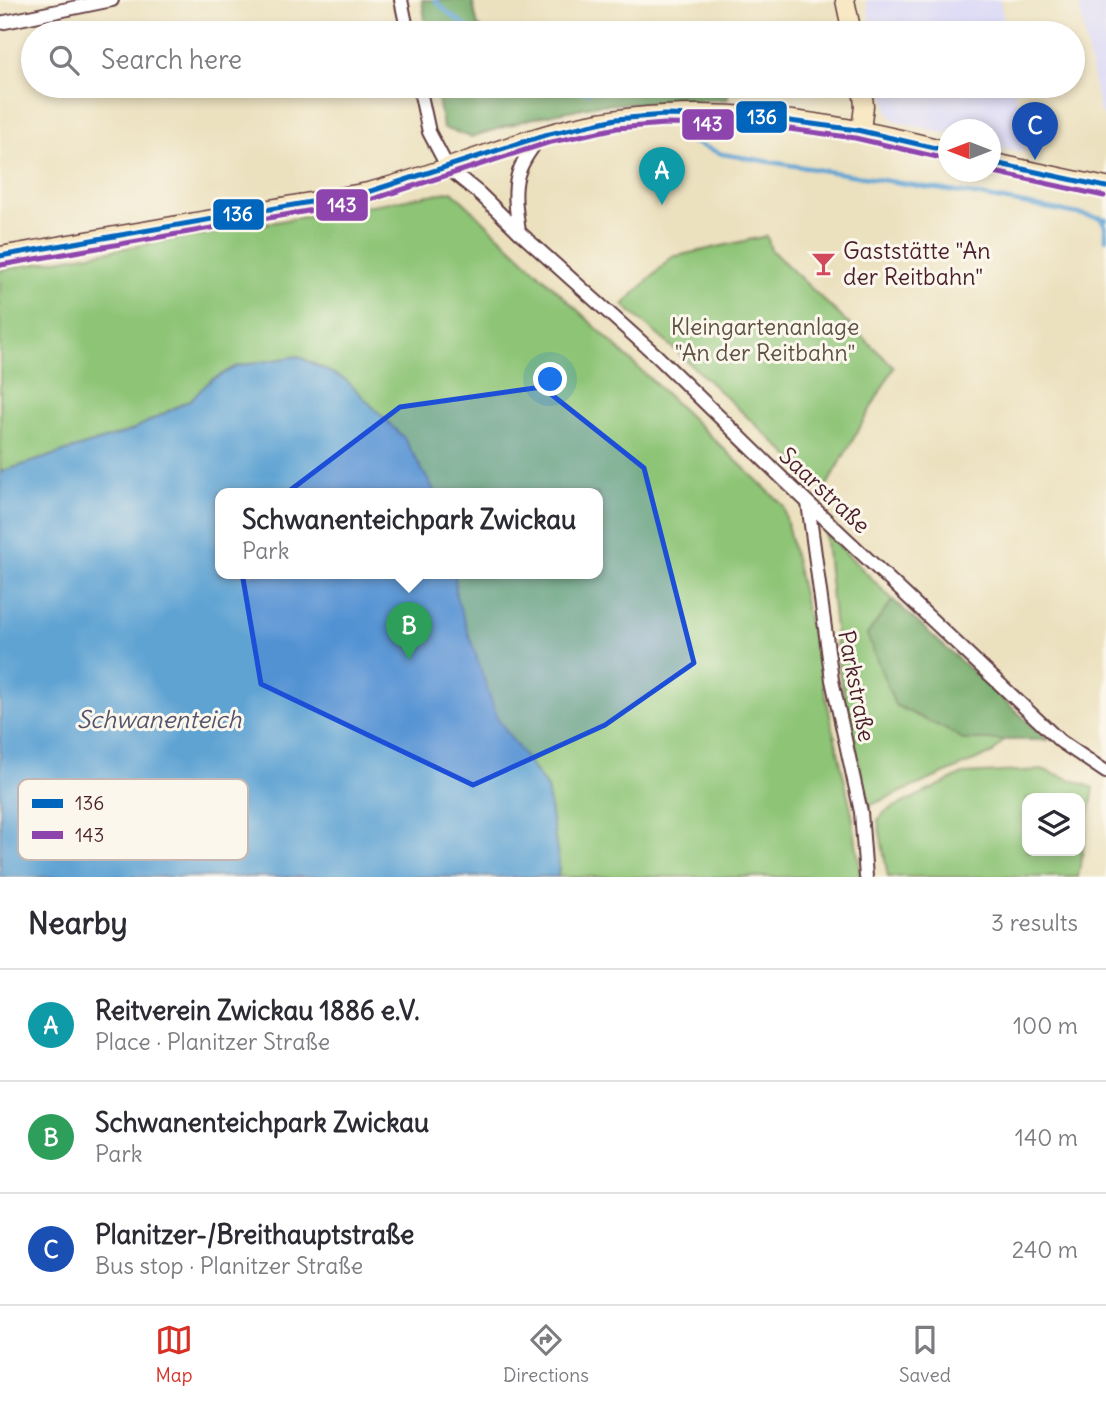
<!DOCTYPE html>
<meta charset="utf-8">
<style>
body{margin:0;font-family:Delius,sans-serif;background:#f7f7f7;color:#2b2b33}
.controls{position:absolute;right:21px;bottom:21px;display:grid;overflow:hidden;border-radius:14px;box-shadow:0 4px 10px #0003}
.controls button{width:63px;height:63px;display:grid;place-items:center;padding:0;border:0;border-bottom:2px solid #e1e1e2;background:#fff;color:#2b2b33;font:35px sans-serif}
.compass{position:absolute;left:938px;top:119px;width:63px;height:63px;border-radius:50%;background:#fff;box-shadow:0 4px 10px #0003;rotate:270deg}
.you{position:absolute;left:551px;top:380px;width:24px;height:24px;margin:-18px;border:5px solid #fff;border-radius:50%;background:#1a73e8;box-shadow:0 0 0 10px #1a73e833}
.badge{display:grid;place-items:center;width:46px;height:46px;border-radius:50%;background:#d93025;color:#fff;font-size:23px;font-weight:700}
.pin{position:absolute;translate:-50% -58px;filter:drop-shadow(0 2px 4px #0008)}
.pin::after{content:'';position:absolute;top:37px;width:24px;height:21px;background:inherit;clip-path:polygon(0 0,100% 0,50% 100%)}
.popup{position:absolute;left:215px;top:488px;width:388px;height:91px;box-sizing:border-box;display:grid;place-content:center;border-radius:14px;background:#fff;filter:drop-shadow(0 2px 5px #0005);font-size:23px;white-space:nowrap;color:#7c7c81}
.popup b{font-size:26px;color:#2b2b33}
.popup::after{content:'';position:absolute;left:50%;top:100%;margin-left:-14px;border:14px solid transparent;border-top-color:#fff}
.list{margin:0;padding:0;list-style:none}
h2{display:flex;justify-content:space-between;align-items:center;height:91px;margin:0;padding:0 28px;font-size:30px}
h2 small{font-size:23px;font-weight:400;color:#7c7c81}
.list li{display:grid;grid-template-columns:46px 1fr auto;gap:21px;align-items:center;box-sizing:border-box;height:112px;padding:0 28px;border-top:2px solid #e1e1e2}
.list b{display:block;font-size:26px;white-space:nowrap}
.list p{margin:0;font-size:23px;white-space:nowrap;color:#7c7c81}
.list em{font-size:23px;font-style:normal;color:#7c7c81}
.icon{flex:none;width:38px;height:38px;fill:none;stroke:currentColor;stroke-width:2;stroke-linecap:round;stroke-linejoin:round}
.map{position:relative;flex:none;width:1106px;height:877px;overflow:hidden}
.search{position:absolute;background:#fff;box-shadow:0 4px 10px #0003;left:21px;right:21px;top:21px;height:77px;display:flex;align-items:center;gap:18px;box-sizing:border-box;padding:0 24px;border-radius:38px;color:#7c7c81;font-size:26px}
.sheet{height:427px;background:#fff}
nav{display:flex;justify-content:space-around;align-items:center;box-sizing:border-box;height:98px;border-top:2px solid #e1e1e2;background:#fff;font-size:19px;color:#7c7c81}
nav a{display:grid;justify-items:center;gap:4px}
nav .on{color:#d93025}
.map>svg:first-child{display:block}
.built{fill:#d9d7f8}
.green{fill:#8dc476;stroke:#6c7250;stroke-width:2;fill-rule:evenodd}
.forest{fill:#72aa67;stroke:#5e6449;stroke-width:2}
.water{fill:#5ea3d3;stroke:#54617f;stroke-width:2}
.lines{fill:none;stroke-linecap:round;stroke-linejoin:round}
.stream{stroke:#5ea3d3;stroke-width:4.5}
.minor-casing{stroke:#623c41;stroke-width:16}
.secondary-casing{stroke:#623c41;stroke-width:21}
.minor{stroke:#fff;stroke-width:12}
.secondary{stroke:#f8e8c3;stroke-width:18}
.bus-1-casing{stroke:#fbf7ec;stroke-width:10}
.bus-2-casing{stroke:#fbf7ec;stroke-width:10}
.bus-1{stroke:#0065bd;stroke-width:5}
.bus-2{stroke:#8e44ad;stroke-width:5}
.marked{fill:#1d4ed8;fill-opacity:0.2;stroke:#1d4ed8;stroke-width:5;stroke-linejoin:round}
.labels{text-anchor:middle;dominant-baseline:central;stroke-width:6;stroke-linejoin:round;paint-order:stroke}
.poi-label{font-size:23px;fill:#4a1f2b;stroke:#fbf7ec;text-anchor:start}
.park-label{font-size:23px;fill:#5e5142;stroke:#fbf7ec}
.street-label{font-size:23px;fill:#4a1f2b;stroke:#fbf7ec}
.water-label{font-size:24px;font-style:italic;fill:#52546e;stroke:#fbf7ec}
.key{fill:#fbf7ec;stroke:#c6b6b2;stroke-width:2}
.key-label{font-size:19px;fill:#4a1f2b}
.line-badge{stroke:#fbf7ec;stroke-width:2.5}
.badge-label{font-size:19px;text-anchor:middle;font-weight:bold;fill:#fff}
</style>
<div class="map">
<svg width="1106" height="877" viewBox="0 0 1106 877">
<rect width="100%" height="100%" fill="#fbf7ec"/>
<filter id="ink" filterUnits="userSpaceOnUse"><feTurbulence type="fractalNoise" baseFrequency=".0143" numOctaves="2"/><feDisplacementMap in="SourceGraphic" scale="14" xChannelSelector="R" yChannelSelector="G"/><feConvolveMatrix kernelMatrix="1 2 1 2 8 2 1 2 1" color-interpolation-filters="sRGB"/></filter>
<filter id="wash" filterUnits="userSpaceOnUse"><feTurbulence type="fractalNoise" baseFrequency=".00686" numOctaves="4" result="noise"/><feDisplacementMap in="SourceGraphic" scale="28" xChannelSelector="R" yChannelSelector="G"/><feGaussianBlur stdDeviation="1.57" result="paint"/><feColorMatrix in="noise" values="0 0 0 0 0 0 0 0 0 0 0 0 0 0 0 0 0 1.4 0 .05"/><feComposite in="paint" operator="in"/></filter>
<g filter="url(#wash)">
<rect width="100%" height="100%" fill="#ece1bf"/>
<!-- built -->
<g class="built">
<path d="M 866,0 L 1000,0 L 1006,33 L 873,33 Z"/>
<path d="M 1078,0 L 1106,0 L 1106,121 L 1099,110 Z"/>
<path d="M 883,86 L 1014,86 L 1026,153 L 991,145 L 990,130 L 948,130 L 948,134 L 897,122 L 889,115 Z"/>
</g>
<!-- green -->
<g class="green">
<path d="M 452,191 L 783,505 L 852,814 L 861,877 L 0,877 L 0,270 ZM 220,494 L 598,494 L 598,574 L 220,574 Z"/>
<path d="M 767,236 L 771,250 L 894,367 L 825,489 L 673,348 L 623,305 L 672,257 Z"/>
<path d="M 825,532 L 893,600 L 867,635 L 963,740 L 1004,740 L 993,753 L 868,806 L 840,677 Z"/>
<path d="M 1044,770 L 1094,788 L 1078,877 L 888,877 L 878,820 L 886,811 L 963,774 ZM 1080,798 L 1080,851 L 1027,851 L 1027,798 Z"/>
</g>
<!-- forest -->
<g class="forest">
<path d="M 422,0 L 472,0 L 478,26 L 490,33 L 427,33 Z"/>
<path d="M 436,86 L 726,86 L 728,99 L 597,105 L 530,119 L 471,137 L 443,128 Z"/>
<path d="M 893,600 L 1048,740 L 963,740 L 955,734 L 895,705 L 867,635 Z"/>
</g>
<!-- water -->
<path class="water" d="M 298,356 L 346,380 L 404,438 L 436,494 L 220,494 L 220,574 L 455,574 L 456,596 L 497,718 L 547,788 L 559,864 L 558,877 L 0,877 L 0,472 L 130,431 L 190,400 L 211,380 L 237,366 Z"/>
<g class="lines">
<!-- stream -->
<g class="stream">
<path d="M 435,0 L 447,12 L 475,33"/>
<path d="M 574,86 L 589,93"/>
<path d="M 676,136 L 722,154 L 981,196 L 1106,219"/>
<path d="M 1100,217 L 1105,225 L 1106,239"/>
</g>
</g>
</g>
<g filter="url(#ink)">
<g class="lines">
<defs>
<g id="minor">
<path d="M 401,0 L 408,33"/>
<path d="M 0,23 L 112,0"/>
<path d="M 419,86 L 429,132 L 448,168 L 480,194 L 519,232 L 657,356 L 782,478 L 1060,741 L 1106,772"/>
<path d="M 519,232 C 513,189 511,171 541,137"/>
<path d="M 808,503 L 832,680 L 861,812 L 866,877"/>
</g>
<g id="secondary">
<path d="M 845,0 L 852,33"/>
<path d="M 861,130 L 864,106 L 862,86"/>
<path d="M 990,162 L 1106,187"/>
<path d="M 0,256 L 368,192 C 437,175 502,145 570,128 C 691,99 831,119 948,151"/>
</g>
</defs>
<!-- minor casing -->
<use href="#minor" class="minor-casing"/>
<!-- secondary casing -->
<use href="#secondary" class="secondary-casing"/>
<!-- minor -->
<use href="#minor" class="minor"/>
<!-- secondary -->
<use href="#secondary" class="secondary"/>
<defs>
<g id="bus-1">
<path d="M 990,162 L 1106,187"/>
<path d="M 0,256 L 368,192 L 545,135 L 616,119 L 664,115 L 760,117 L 857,130 L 948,151"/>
</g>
<g id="bus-2">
<path d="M 990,171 L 1104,196"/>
<path d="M 1,265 L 370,200 L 547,143 L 617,128 L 664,124 L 760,125 L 855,138 L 946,159"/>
</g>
</defs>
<!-- bus-1 casing -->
<use href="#bus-1" class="bus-1-casing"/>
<!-- bus-2 casing -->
<use href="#bus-2" class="bus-2-casing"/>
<!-- bus-1 -->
<use href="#bus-1" class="bus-1"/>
<!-- bus-2 -->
<use href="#bus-2" class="bus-2"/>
</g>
</g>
<!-- marked area -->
<path class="marked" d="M 542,387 L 644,468 L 694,663 L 605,725 L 473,785 L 261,684 L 235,532 L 400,407 Z"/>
<!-- icons -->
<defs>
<symbol id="bar-bare" viewBox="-9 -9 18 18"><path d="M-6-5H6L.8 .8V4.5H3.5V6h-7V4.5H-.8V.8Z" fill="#d1495b" stroke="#fbf7ec" stroke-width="2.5" paint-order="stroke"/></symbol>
</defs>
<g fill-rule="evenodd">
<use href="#bar-bare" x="806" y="246" width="35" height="35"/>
</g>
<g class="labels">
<!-- poi labels -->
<g class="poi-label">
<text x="843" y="250">Gaststätte "An<tspan x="843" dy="26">der Reitbahn"</tspan></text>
</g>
<!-- park labels -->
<g class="park-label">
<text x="765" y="326">Kleingartenanlage<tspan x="765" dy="26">"An der Reitbahn"</tspan></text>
</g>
<!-- street labels -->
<g class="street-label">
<text transform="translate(825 490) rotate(43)">Saarstraße</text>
<text transform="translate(857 686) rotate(79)">Parkstraße</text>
</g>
<!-- water labels -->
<g class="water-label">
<text x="159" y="719">Schwanenteich</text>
</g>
</g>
<!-- legend -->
<rect x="18" y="779" width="230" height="81" rx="10" class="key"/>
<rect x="32" y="799" width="31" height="9" fill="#0065bd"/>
<rect x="32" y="831" width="31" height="8" fill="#8e44ad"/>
<g class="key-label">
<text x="75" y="810">136</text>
<text x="75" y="842">143</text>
</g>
<g class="line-badge">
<rect x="735" y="100" width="53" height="34" rx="7" fill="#0065bd"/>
<rect x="681" y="108" width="54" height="33" rx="7" fill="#8e44ad"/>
<rect x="315" y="188" width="54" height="34" rx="7" fill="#8e44ad"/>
<rect x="212" y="198" width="53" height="33" rx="7" fill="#0065bd"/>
</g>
<g class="badge-label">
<text x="762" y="124">136</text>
<text x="708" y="131">143</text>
<text x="342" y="212">143</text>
<text x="238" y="221">136</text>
</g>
</svg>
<div class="controls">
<button><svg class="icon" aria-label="layers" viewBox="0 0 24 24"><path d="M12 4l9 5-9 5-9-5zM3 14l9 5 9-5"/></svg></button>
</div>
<svg class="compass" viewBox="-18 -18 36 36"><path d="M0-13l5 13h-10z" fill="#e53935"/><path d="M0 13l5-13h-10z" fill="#7c7c81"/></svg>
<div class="you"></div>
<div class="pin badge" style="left:662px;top:205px;background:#0f9aa8">A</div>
<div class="pin badge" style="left:409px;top:660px;background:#2e9e5b">B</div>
<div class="popup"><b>Schwanenteichpark Zwickau</b>Park</div>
<div class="pin badge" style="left:1035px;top:160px;background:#1a4fb4">C</div>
<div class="search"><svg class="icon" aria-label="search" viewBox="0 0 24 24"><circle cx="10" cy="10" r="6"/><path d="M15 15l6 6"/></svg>Search here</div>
</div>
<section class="sheet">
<h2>Nearby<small>3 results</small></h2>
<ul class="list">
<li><span class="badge" style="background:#0f9aa8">A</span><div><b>Reitverein Zwickau 1886 e.V.</b><p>Place · Planitzer Straße</p></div><em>100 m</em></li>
<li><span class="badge" style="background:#2e9e5b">B</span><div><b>Schwanenteichpark Zwickau</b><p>Park</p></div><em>140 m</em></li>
<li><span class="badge" style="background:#1a4fb4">C</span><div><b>Planitzer-/Breithauptstraße</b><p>Bus stop · Planitzer Straße</p></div><em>240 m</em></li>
</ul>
</section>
<nav>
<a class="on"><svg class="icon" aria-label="map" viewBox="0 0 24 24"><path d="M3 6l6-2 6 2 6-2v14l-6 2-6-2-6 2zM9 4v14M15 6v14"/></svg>Map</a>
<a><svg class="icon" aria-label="directions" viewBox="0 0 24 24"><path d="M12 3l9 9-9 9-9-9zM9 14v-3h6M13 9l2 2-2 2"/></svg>Directions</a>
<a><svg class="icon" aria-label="saved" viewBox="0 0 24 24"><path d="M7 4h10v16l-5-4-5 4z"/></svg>Saved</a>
</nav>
